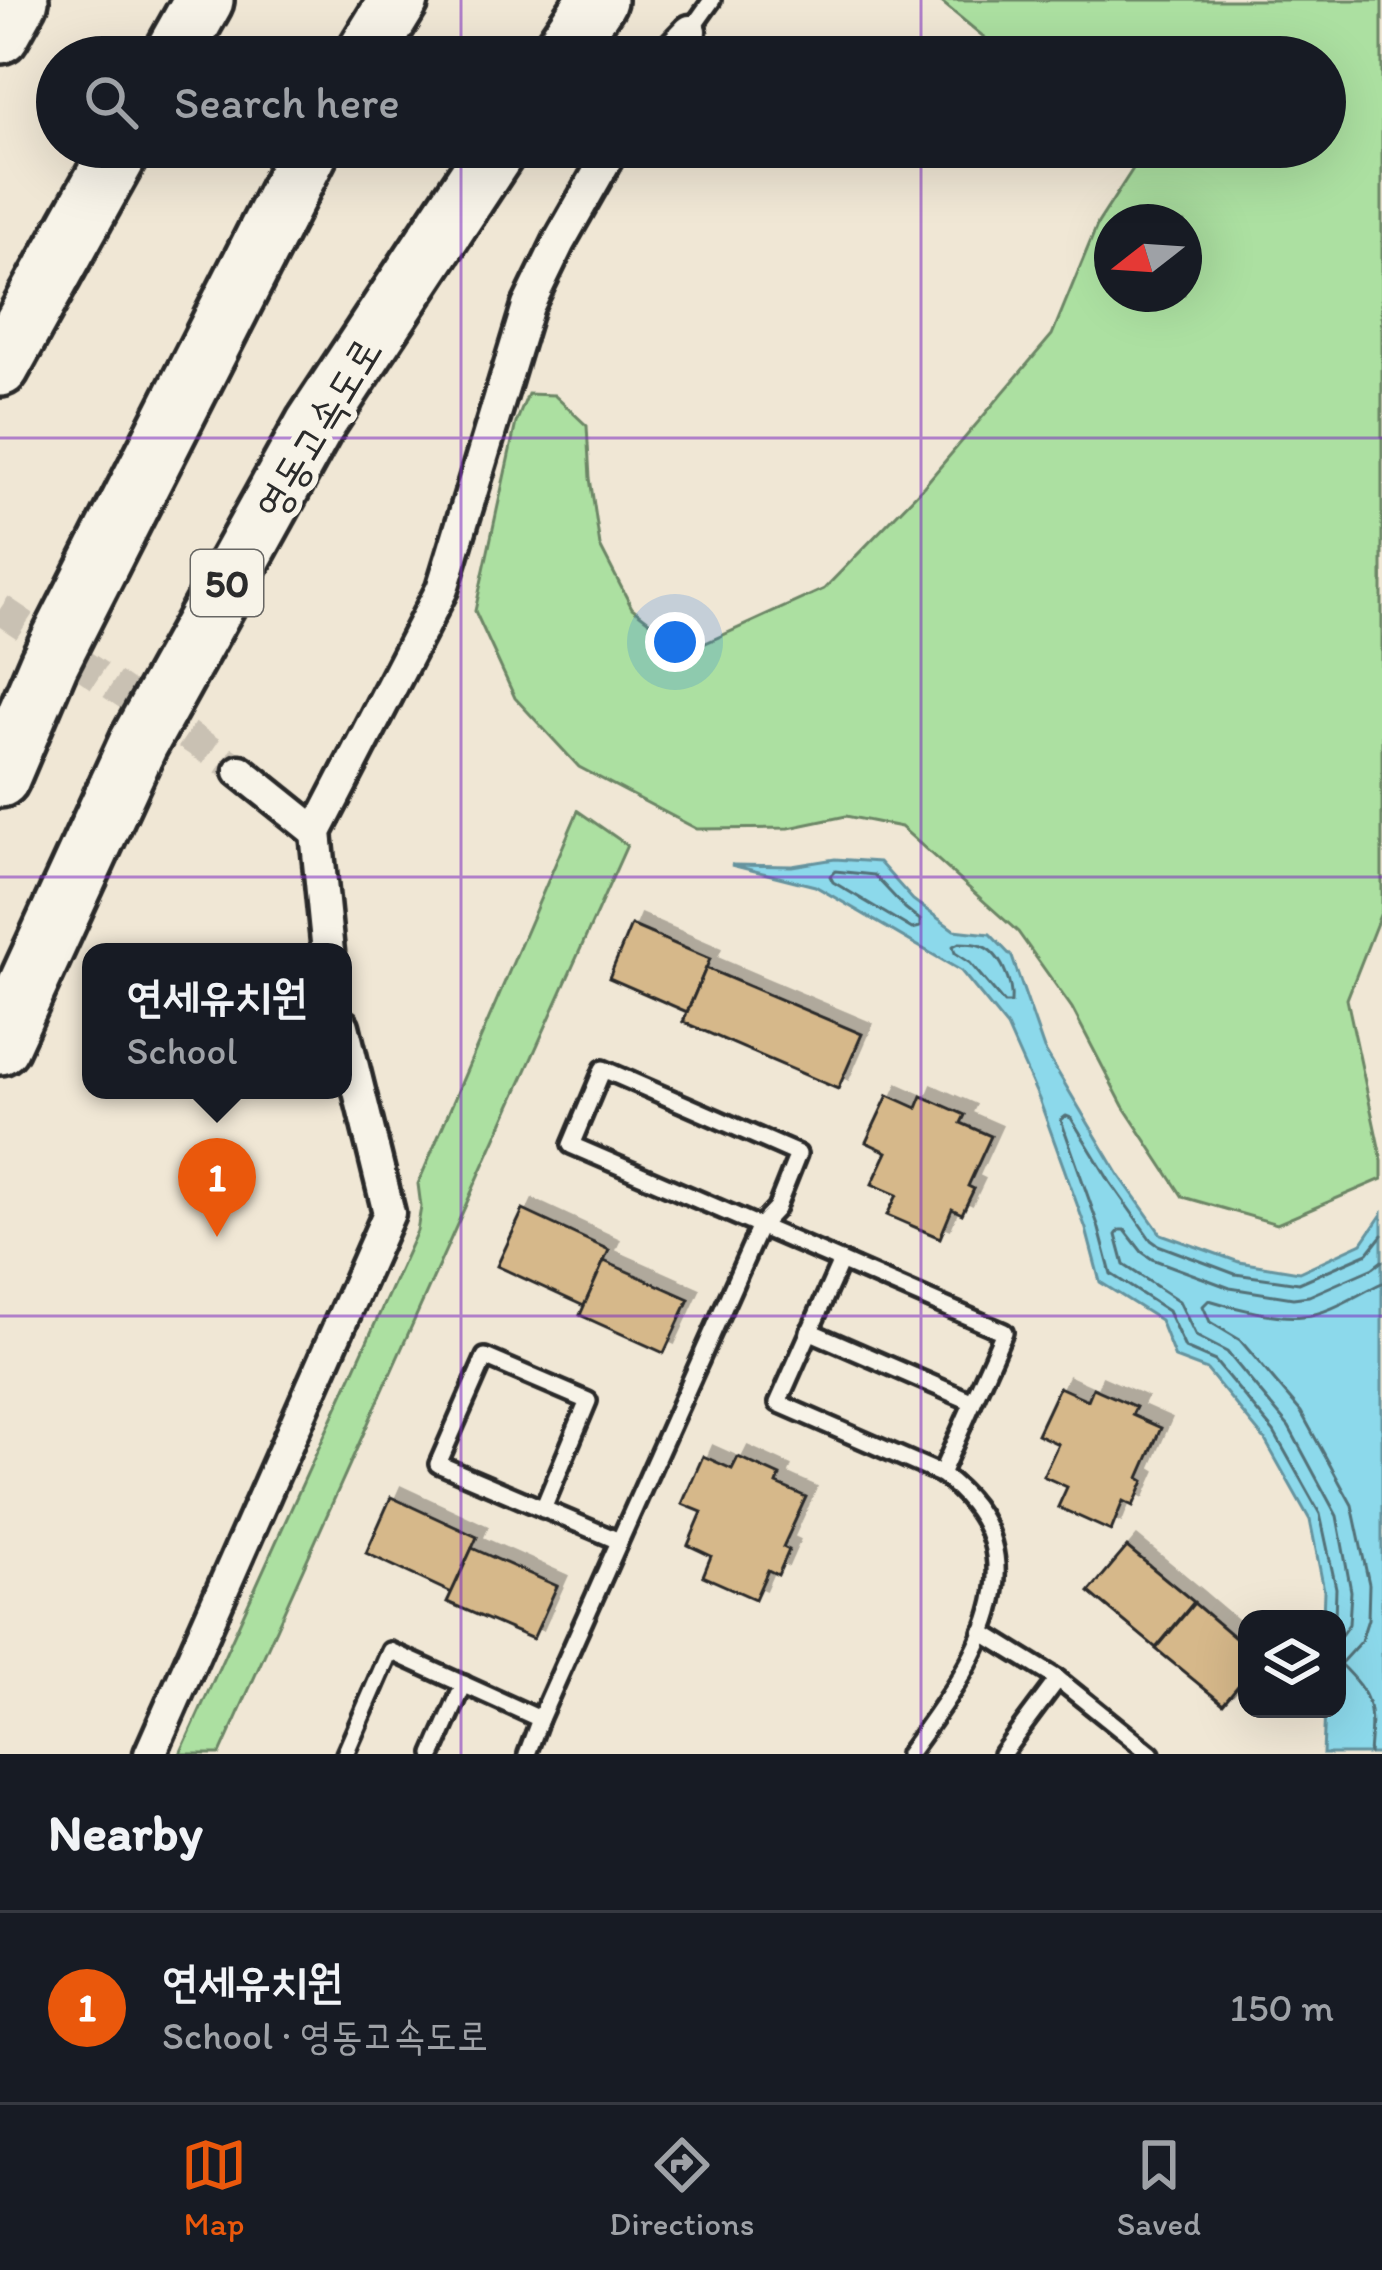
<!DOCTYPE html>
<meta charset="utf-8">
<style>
body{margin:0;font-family:Itim,"Poor Story",sans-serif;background:#242831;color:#f1f3f6}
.controls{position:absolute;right:36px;bottom:36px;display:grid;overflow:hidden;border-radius:24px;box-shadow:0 12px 48px #0002}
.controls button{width:108px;height:108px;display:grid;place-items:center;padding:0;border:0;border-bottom:3px solid #363941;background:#171b24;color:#f1f3f6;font:60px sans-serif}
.compass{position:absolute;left:1094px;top:204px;width:108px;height:108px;border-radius:50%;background:#171b24;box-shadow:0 12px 48px #0002;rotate:253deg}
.you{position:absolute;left:675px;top:642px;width:42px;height:42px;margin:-30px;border:9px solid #fff;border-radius:50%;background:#1a73e8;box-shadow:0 0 0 18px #1a73e833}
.badge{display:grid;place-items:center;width:78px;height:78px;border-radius:50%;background:#ea580c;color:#fff;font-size:39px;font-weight:700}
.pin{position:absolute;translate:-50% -99px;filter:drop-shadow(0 3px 6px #0008)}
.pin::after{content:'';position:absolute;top:63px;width:42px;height:36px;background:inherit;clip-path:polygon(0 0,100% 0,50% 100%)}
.popup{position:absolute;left:82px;top:943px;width:270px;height:156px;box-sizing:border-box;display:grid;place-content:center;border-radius:24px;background:#171b24;filter:drop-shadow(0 3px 9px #0005);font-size:39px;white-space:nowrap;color:#9ea1a6}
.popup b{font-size:45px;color:#f1f3f6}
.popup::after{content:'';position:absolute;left:50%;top:100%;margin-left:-24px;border:24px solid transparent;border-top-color:#171b24}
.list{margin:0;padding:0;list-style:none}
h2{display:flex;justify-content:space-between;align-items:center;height:156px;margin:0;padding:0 48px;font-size:51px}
h2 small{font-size:39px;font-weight:400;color:#9ea1a6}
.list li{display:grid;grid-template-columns:78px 1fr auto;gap:36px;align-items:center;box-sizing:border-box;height:192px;padding:0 48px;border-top:3px solid #363941}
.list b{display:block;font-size:45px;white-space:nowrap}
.list p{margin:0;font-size:39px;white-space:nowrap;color:#9ea1a6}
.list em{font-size:39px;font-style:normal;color:#9ea1a6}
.icon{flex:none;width:66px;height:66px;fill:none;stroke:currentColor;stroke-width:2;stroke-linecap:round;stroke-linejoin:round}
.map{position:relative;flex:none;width:1382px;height:1754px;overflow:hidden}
.search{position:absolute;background:#171b24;box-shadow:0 12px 48px #0002;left:36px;right:36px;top:36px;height:132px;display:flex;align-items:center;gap:30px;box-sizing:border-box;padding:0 42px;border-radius:66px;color:#9ea1a6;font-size:45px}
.sheet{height:348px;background:#171b24}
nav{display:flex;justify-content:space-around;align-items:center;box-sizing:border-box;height:168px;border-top:3px solid #363941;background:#171b24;font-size:33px;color:#9ea1a6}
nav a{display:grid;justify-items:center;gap:6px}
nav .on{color:#ea580c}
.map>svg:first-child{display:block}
.green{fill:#ace0a1;stroke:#6c8666;stroke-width:3;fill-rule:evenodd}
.water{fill:#8cd9eb;stroke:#65939e;stroke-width:3}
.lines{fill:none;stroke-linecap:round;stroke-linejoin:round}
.shore{stroke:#527178;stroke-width:3}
.building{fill:#d6b88a;stroke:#2b2b2b;stroke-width:3;filter:url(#shadow)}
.street-tunnel{stroke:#c9c1b3;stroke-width:30;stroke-dasharray:30 15;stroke-linecap:butt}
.lane-casing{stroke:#2b2b2b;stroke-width:24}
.street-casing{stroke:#2b2b2b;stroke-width:39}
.highway-casing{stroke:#2b2b2b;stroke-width:66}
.lane{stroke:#f7f3e8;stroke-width:15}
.street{stroke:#f7f3e8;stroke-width:30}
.highway{stroke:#f7f3e8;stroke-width:57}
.grid{fill:none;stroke:#7b2cbf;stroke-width:3;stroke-opacity:0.55}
.labels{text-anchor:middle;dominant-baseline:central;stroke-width:12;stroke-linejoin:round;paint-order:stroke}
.shield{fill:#f7f3e8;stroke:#686764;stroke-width:3}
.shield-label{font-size:39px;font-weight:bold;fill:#2b2b2b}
.street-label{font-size:42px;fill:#2b2b2b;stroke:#f7f3e8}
</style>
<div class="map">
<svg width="1382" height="1754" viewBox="0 0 1382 1754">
<defs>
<filter id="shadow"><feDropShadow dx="10" dy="-10" stdDeviation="0" flood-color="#0004"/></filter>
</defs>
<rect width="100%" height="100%" fill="#f0e7d5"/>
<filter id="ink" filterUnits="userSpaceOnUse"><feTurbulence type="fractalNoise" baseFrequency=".00833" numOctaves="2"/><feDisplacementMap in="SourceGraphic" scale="24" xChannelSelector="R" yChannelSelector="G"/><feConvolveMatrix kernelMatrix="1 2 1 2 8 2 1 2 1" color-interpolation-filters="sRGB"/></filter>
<g filter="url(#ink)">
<!-- green -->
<g class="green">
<path d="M 939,0 L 1382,0 L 1382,910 L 1347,999 L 1382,1161 L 1382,1179 L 1277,1224 L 1183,1197 L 1123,1106 L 1072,1008 L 1018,932 L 901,827 L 846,816 L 789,828 L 697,829 L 579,767 L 515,698 L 475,611 L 516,423 L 528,394 L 554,395 L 587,426 L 590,478 L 600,546 L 632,608 L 688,651 L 824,589 L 924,486 L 1052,335 L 1098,223 L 1136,164 L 1117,147 L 1325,147 L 1325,57 L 1008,57 ZM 1112,222 L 1184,222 L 1184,294 L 1112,294 Z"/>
<path d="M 578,811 L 627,845 L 220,1754 L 180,1754 L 417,1231 L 421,1207 L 418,1184 Z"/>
</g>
<!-- water -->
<path class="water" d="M 835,859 L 879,862 L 913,900 L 954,930 L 990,934 L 1012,957 L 1044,1049 L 1119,1175 L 1161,1234 L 1239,1262 L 1299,1272 L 1362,1243 L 1382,1214 L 1382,1754 L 1323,1754 L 1325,1709 L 1337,1709 L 1337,1619 L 1323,1619 L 1324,1590 L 1310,1520 L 1265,1440 L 1207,1370 L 1175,1358 L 1160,1320 L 1100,1282 L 1086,1229 L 1039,1099 L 1007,1027 L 961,971 L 815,886 L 731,865 L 792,866 Z"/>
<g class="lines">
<!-- shore -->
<g class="shore">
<path d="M 835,871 L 874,875 L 905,908 L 920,920 L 920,927 L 912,929 L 833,882 L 830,876 Z"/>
<path d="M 959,943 C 966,943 973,943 979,945 C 1001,951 1013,984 1011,1003 L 1004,1003 L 970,963 L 955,953 L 953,946 Z"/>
<path d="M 1335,1619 L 1336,1588 L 1320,1514 L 1274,1432 L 1215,1361 L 1185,1348 L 1168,1311 L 1111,1274 L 1098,1225 L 1061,1120 L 1066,1116 L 1071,1118 L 1110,1182 L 1151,1240 L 1158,1245 L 1235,1274 L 1299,1283 L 1368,1253 L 1382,1235"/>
<path d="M 1337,1641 L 1349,1624 L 1351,1591 L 1337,1516 L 1289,1427 L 1227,1352 L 1196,1336 L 1179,1301 L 1124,1265 L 1116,1235 L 1120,1230 L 1125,1230 L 1142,1252 L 1152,1259 L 1230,1288 L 1293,1298 L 1309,1296 L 1373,1268 L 1382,1261"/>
<path d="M 1369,1754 C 1373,1706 1373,1697 1340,1664 L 1361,1641 L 1368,1619 L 1369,1584 L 1352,1505 L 1301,1412 L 1240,1340 L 1210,1322 L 1203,1306 L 1209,1300 C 1234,1308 1277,1319 1303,1316 C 1329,1314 1358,1294 1382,1283"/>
</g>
</g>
<!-- building -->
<g class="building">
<path d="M 631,925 L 710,959 L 687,1012 L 609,978 Z"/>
<path d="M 706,968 L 862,1034 L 838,1089 L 683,1022 Z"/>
<path d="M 888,1095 L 917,1108 L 922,1096 L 965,1115 L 961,1123 L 991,1136 L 968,1186 L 974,1189 L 962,1214 L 952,1209 L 940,1238 L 887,1215 L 897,1195 L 872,1184 L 887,1152 L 866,1142 Z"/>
<path d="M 523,1210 L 609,1250 L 584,1306 L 497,1266 Z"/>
<path d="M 604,1261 L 689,1299 L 664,1353 L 580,1315 Z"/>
<path d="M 1059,1387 L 1088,1400 L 1093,1388 L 1136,1407 L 1132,1415 L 1161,1428 L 1139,1478 L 1144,1481 L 1133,1506 L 1123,1501 L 1111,1531 L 1058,1507 L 1067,1487 L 1043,1476 L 1058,1444 L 1037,1434 Z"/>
<path d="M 703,1456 L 732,1469 L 738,1457 L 780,1476 L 777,1484 L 806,1497 L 783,1547 L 789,1550 L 778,1575 L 768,1570 L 755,1599 L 703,1576 L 711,1556 L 688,1545 L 702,1512 L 682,1504 Z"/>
<path d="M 391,1497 L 477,1537 L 452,1593 L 366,1553 Z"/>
<path d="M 1127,1547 L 1194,1602 L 1156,1648 L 1089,1592 Z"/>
<path d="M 472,1548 L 557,1586 L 533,1639 L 447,1602 Z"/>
<path d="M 1194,1603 L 1247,1648 L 1247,1675 L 1223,1704 L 1156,1649 Z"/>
</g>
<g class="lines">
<!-- street-tunnel -->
<path class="street-tunnel" d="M 0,609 L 240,771"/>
<defs>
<g id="lane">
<path d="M 690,31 L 712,0"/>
<path d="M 841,1261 L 778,1403 L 941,1474 C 1053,1557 970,1669 908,1754"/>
<path d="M 809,1331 L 973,1402"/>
<path d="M 543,1509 L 588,1401 L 485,1357 L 438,1464 L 619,1541"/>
<path d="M 982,1632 L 1058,1679 L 1151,1754"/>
<path d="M 345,1754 L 390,1651 L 540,1719"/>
<path d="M 433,1754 L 464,1684"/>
<path d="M 527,1754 L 540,1719 L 760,1226 L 776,1209 L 798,1154 L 603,1069 L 571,1145 C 715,1207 860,1269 1004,1332 L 941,1474"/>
<path d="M 1002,1754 L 1058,1679"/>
</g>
<g id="street">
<path d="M 665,57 L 690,31"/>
<path d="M 240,771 L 316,832"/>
<path d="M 328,952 L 316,832 L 442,589 L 528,306 L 559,242 L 613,147"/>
<path d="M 150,1754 L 389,1213 L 343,1026"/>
</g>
<g id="highway">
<path d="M 0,34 L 19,0"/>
<path d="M 172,57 L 204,0"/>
<path d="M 364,57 L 399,0"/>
<path d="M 558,57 L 597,0"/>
<path d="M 0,367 L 122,147"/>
<path d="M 0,778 L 49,663 L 311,147"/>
<path d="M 0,1045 L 138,744 L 314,426 L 498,147"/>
</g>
</defs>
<!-- lane casing -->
<use href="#lane" class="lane-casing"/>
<!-- street casing -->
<use href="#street" class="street-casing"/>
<!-- highway casing -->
<use href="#highway" class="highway-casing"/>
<!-- lane -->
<use href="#lane" class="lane"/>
<!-- street -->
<use href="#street" class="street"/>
<!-- highway -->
<use href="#highway" class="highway"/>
</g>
</g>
<!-- grid -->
<path class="grid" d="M 461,0 L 461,57M 921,0 L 921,57M 461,147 L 461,1754M 921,147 L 921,1754M 0,438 L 1382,438M 0,877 L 1382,877M 0,1316 L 1382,1316"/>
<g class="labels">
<!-- shield labels -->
<rect class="shield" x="191" y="550" width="72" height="66" rx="9"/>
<g class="shield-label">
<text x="227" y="583">50</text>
</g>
<!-- street labels -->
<g class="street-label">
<text transform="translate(318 428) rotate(-59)">영동고속도로</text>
</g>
</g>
</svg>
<div class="controls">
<button><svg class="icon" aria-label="layers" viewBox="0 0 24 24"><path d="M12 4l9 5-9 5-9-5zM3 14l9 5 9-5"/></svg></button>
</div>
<svg class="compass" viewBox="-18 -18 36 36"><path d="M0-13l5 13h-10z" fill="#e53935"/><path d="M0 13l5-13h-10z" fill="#9ea1a6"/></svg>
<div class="you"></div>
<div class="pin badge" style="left:217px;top:1237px">1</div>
<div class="popup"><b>연세유치원</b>School</div>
<div class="search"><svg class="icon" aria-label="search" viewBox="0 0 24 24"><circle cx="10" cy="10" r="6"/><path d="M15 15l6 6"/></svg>Search here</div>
</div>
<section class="sheet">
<h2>Nearby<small></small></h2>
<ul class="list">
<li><span class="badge">1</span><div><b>연세유치원</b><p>School · 영동고속도로</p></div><em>150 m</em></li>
</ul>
</section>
<nav>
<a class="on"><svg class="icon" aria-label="map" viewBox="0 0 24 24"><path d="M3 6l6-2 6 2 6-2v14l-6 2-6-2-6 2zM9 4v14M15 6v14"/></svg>Map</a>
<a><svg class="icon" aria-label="directions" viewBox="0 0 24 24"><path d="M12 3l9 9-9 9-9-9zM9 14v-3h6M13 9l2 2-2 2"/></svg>Directions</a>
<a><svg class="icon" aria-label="saved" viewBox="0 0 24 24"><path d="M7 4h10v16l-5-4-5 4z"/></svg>Saved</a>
</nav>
